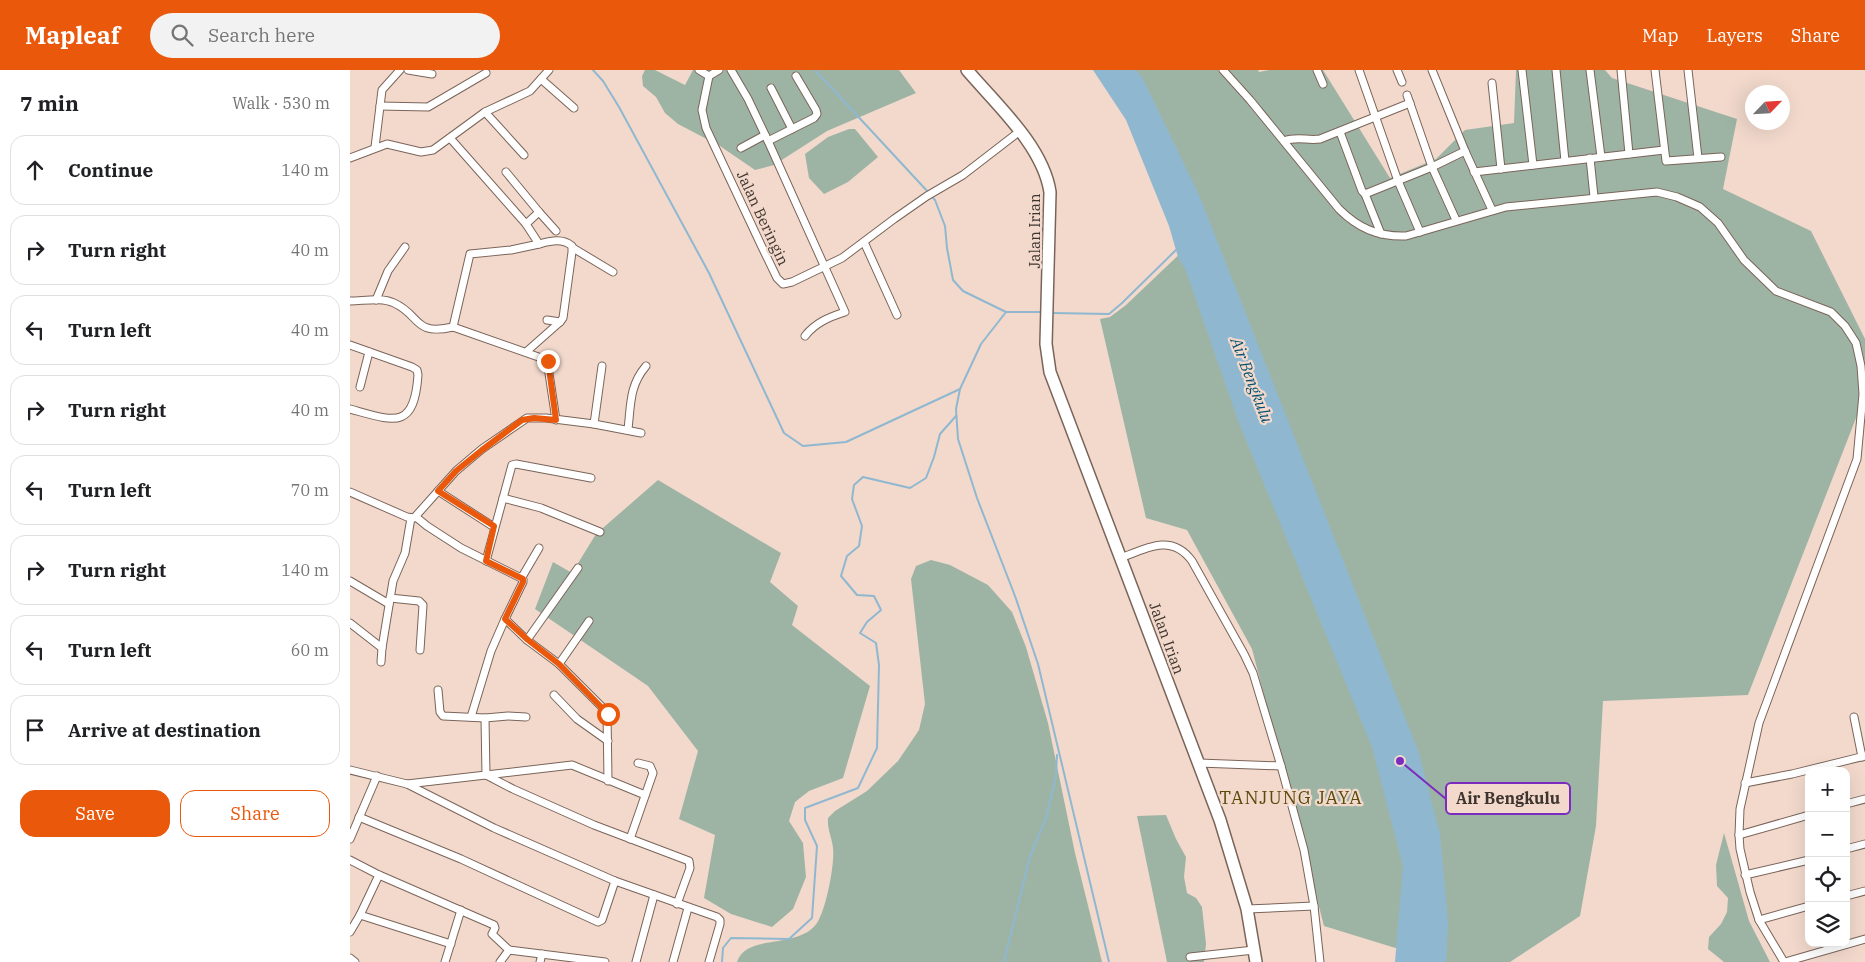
<!DOCTYPE html>
<meta charset="utf-8">
<style>
body{margin:0;font-family:"IBM Plex Serif",serif;background:#f2f2f2;color:#202124}
.controls{position:absolute;right:15px;bottom:15px;display:grid;overflow:hidden;border-radius:10px;box-shadow:0 5px 20px #0002}
.controls button{width:45px;height:45px;display:grid;place-items:center;padding:0;border:0;border-bottom:1px solid #e0e0e0;background:#fff;color:#202124;font:25px sans-serif}
.compass{position:absolute;left:1395px;top:15px;width:45px;height:45px;border-radius:50%;background:#fff;box-shadow:0 5px 20px #0002;rotate:65deg}
.stop{position:absolute;width:15px;height:15px;margin:-11px;border:4px solid #ea580c;border-radius:50%;background:#fff}
.stop.end{background:#ea580c;border-color:#fff;box-shadow:0 1px 5px #0008}
.list{margin:0;padding:0;list-style:none}
h2{display:flex;justify-content:space-between;align-items:center;height:65px;margin:0;padding:0 20px;font-size:21px}
h2 small{font-size:16px;font-weight:400;color:#757577}
.list li{display:grid;grid-template-columns:32px 1fr auto;gap:15px;align-items:center;box-sizing:border-box;height:70px;margin:0 10px 10px;padding:0 10px;border:1px solid #e0e0e0;border-radius:15px}
.list b{display:block;font-size:19px;white-space:nowrap}
.list em{font-size:16px;font-style:normal;color:#757577}
.actions{display:flex;gap:10px;padding:15px 20px}
.actions a{flex:1;padding:11px 0;border:1px solid #ea580c;border-radius:15px;text-align:center;font-size:18px;color:#ea580c}
.actions .main{background:#ea580c;color:#fff}
.icon{flex:none;width:28px;height:28px;fill:none;stroke:currentColor;stroke-width:2;stroke-linecap:round;stroke-linejoin:round}
.map{position:relative;flex:none;width:1515px;height:892px;overflow:hidden}
header{display:flex;align-items:center;gap:30px;box-sizing:border-box;height:70px;padding:0 25px;background:#ea580c;color:#fff}
header strong{font-size:24px}
nav{display:flex;gap:28px;margin-inline-start:auto;font-size:18px}
.search{width:350px;height:45px;background:#f2f2f2;display:flex;align-items:center;gap:12px;box-sizing:border-box;padding:0 18px;border-radius:28px;color:#757577;font-size:19px}
main{display:flex}
aside{flex:1;background:#fff}
.map>svg:first-child{display:block}
.green{fill:#9db4a5}
.water{fill:#8fb8d0}
.lines{fill:none;stroke-linecap:round;stroke-linejoin:round}
.stream{stroke:#8fb8d0;stroke-width:2}
.minor-casing{stroke:#7a6459;stroke-width:9}
.primary-casing{stroke:#7a6459;stroke-width:14}
.minor{stroke:#fff;stroke-width:7}
.primary{stroke:#fff;stroke-width:11}
.route{stroke:#ea580c;stroke-width:6}
.labels{text-anchor:middle;dominant-baseline:central;stroke-width:4.5;stroke-linejoin:round;paint-order:stroke}
.street-label{font-size:15px;fill:#3d342e;stroke:#f2d9cc}
.water-label{font-size:16px;font-style:italic;fill:#004f70;stroke:#f2d9cc}
.quarter-label{font-size:18px;letter-spacing:1px;fill:#594a0a;stroke:#f2d9cc}
.leader{fill:none;stroke:#7b2cbf;stroke-width:2}
.callout-dot{fill:#7b2cbf;stroke:#f2d9cc;stroke-width:2}
.callout{fill:#f2d9cc;stroke:#7b2cbf;stroke-width:2}
.callout-label{font-size:16px;text-anchor:middle;font-weight:bold;fill:#3d342e}
</style>
<header>
<strong>Mapleaf</strong>
<div class="search"><svg class="icon" aria-label="search" viewBox="0 0 24 24"><circle cx="10" cy="10" r="6"/><path d="M15 15l6 6"/></svg>Search here</div>
<nav><a>Map</a><a>Layers</a><a>Share</a></nav>
</header>
<main>
<aside>
<h2>7 min<small>Walk · 530 m</small></h2>
<ul class="list">
<li><svg class="icon" aria-label="ahead" viewBox="0 0 24 24"><path d="M12 20V5M6 11l6-6 6 6"/></svg><div><b>Continue</b></div><em>140 m</em></li>
<li><svg class="icon" aria-label="right" viewBox="0 0 24 24"><path d="M7 20v-9h11M14 6l5 5-5 5"/></svg><div><b>Turn right</b></div><em>40 m</em></li>
<li><svg class="icon" aria-label="left" viewBox="0 0 24 24"><path d="M17 20v-9H6M10 6l-5 5 5 5"/></svg><div><b>Turn left</b></div><em>40 m</em></li>
<li><svg class="icon" aria-label="right" viewBox="0 0 24 24"><path d="M7 20v-9h11M14 6l5 5-5 5"/></svg><div><b>Turn right</b></div><em>40 m</em></li>
<li><svg class="icon" aria-label="left" viewBox="0 0 24 24"><path d="M17 20v-9H6M10 6l-5 5 5 5"/></svg><div><b>Turn left</b></div><em>70 m</em></li>
<li><svg class="icon" aria-label="right" viewBox="0 0 24 24"><path d="M7 20v-9h11M14 6l5 5-5 5"/></svg><div><b>Turn right</b></div><em>140 m</em></li>
<li><svg class="icon" aria-label="left" viewBox="0 0 24 24"><path d="M17 20v-9H6M10 6l-5 5 5 5"/></svg><div><b>Turn left</b></div><em>60 m</em></li>
<li><svg class="icon" aria-label="arrive" viewBox="0 0 24 24"><path d="M6 21V4h12l-3 4 3 4H6"/></svg><div><b>Arrive at destination</b></div></li>
</ul>
<div class="actions"><a class="main">Save</a><a>Share</a></div>
</aside>
<div class="map">
<svg width="1515" height="892" viewBox="0 0 1515 892">
<rect width="100%" height="100%" fill="#f2d9cc"/>
<!-- green -->
<g class="green">
<path d="M 295,0 L 305,0 L 335,15 L 343,0 L 549,0 L 566,23 L 477,61 L 424,95 L 405,100 L 370,76 L 328,54 L 315,43 L 306,27 L 293,16 L 292,6 Z"/>
<path d="M 770,0 L 908,0 L 909,2 L 919,0 L 973,0 L 1040,108 L 1086,89 L 1115,60 L 1164,53 L 1166,0 L 1255,0 L 1262,8 L 1387,49 L 1373,119 L 1461,161 L 1515,269 L 1515,325 L 1398,625 L 1253,631 L 1246,756 L 1230,846 L 1160,892 L 1091,892 L 974,856 L 902,579 L 837,460 L 796,448 L 750,249 L 760,247 L 776,235 L 837,177 Z"/>
<path d="M 499,59 L 505,59 L 528,87 L 498,112 L 474,124 L 459,108 L 455,84 L 478,67 Z"/>
<path d="M 308,410 L 431,483 L 420,512 L 448,536 L 442,555 L 520,616 L 493,708 L 459,721 L 445,732 L 439,751 L 453,773 L 456,807 L 443,839 L 422,857 L 381,844 L 354,828 L 365,765 L 329,749 L 348,681 L 298,616 L 185,539 L 203,492 L 222,503 L 246,464 Z"/>
<path d="M 581,490 L 600,495 L 638,515 L 662,542 L 676,577 L 698,653 L 725,783 L 752,892 L 387,892 C 396,863 448,880 467,853 C 476,840 485,794 483,778 C 482,767 477,759 478,748 L 485,741 L 517,721 L 548,691 L 569,660 L 575,634 L 561,509 L 566,496 Z"/>
<path d="M 816,745 L 826,769 L 836,787 L 834,807 L 837,823 L 846,828 L 852,837 L 856,874 L 854,892 L 817,892 L 787,746 Z"/>
<path d="M 1374,763 L 1399,851 L 1420,892 L 1374,892 L 1358,879 L 1359,867 L 1371,854 L 1377,842 L 1378,828 L 1367,816 L 1366,795 Z"/>
</g>
<!-- water -->
<path class="water" d="M 743,0 L 786,0 L 793,9 L 849,125 L 1069,683 L 1090,764 L 1098,853 L 1096,892 L 1045,892 L 1053,796 L 1022,677 L 889,353 L 836,201 L 828,187 L 819,156 L 776,50 Z"/>
<g class="lines">
<!-- stream -->
<g class="stream">
<path d="M 243,0 L 253,11 L 269,37 L 359,203 L 434,363 L 453,376 L 496,372 L 610,319 L 631,274 L 656,242"/>
<path d="M 465,0 L 579,123"/>
<path d="M 582,127 L 585,130 L 595,156 L 597,178 L 603,210 L 613,221 L 656,242 L 692,242"/>
<path d="M 702,243 L 759,244 L 772,233 L 826,180"/>
<path d="M 610,319 L 606,339 L 608,369 L 627,428 L 665,526 L 688,594 L 759,892"/>
<path d="M 372,892 L 373,878 L 381,868 L 439,869 L 462,848 L 467,776 L 455,750 L 455,738 L 508,718 L 527,678 L 529,595 L 526,573 L 510,563 L 517,552 L 531,540 L 524,526 L 507,525 L 491,506 L 497,486 L 509,476 L 512,456 L 502,429 L 504,415 L 513,407 L 560,418 L 576,408 L 584,387 L 590,364 L 606,346"/>
<path d="M 654,892 L 680,786 L 696,748 L 706,706 L 707,685"/>
</g>
<defs>
<g id="minor">
<path d="M 58,0 L 82,4"/>
<path d="M 349,0 L 359,6 L 352,40 L 356,58 L 412,177 L 427,208 L 433,214 L 442,212 L 492,188 L 544,149 L 577,126 L 613,105 L 670,61"/>
<path d="M 381,0 L 398,29 L 418,71 L 495,242 C 479,247 465,253 455,266"/>
<path d="M 873,0 L 900,30 L 989,139 C 1008,158 1028,167 1056,166 L 1156,137 L 1307,122 L 1327,127 L 1350,137 L 1368,153 L 1394,190 L 1426,221 L 1481,242 L 1495,256 L 1506,273 L 1511,296 L 1513,324 L 1507,389 L 1409,653 L 1390,739 L 1389,765 L 1390,779 L 1400,822 L 1409,850 L 1434,892"/>
<path d="M 967,0 L 973,14"/>
<path d="M 1009,0 L 1048,111 L 1070,162"/>
<path d="M 1047,0 L 1052,12"/>
<path d="M 1082,0 L 1115,81 L 1142,140"/>
<path d="M 1172,0 L 1183,95"/>
<path d="M 1206,0 L 1215,91"/>
<path d="M 1240,0 L 1251,87"/>
<path d="M 1271,0 L 1279,84"/>
<path d="M 1305,0 L 1316,91 L 1371,87"/>
<path d="M 1338,0 L 1348,88"/>
<path d="M 359,6 L 369,0"/>
<path d="M 191,9 L 224,38"/>
<path d="M 1142,13 L 1151,99"/>
<path d="M 421,18 L 442,59"/>
<path d="M 1057,25 L 1082,97 L 1106,150"/>
<path d="M 30,36 L 78,37 L 136,3"/>
<path d="M 135,42 L 174,85"/>
<path d="M 990,62 L 1012,121 L 1015,124 L 1082,97 L 1115,81"/>
<path d="M 100,68 L 176,154 L 189,174 L 161,180 L 120,184 L 103,257 L 197,290 L 206,350"/>
<path d="M 418,71 L 464,48 L 467,44 L 466,40 L 446,6"/>
<path d="M 934,71 C 948,66 957,71 970,69 L 1060,33"/>
<path d="M 25,77 L 32,20 L 50,0"/>
<path d="M 391,78 L 415,65"/>
<path d="M 0,88 L 37,74 L 71,82 L 83,80 L 135,42 L 180,21 L 199,0"/>
<path d="M 1240,88 L 1244,127"/>
<path d="M 156,102 L 189,142 L 176,154"/>
<path d="M 1124,102 L 1314,80"/>
<path d="M 1015,124 L 1031,164"/>
<path d="M 189,142 L 206,161"/>
<path d="M 514,172 L 547,245"/>
<path d="M 223,178 L 263,202"/>
<path d="M 26,230 L 38,201 L 55,177"/>
<path d="M 0,231 C 14,231 31,227 44,233 C 71,245 63,266 103,257"/>
<path d="M 197,250 L 210,252"/>
<path d="M 0,275 L 62,297 L 67,300 L 68,305 C 64,361 44,351 0,339"/>
<path d="M 176,282 L 210,252 L 213,248 L 222,182 L 222,176 C 212,168 201,171 189,174"/>
<path d="M 10,317 L 19,282"/>
<path d="M 244,354 L 252,296"/>
<path d="M 278,359 C 281,335 279,316 296,296"/>
<path d="M 88,421 L 144,457"/>
<path d="M 0,422 L 57,447 L 64,448 L 106,401 L 132,379 L 177,348 L 196,348 L 244,354 L 291,363"/>
<path d="M 153,428 L 191,438 L 250,462"/>
<path d="M 66,447 L 77,456 L 111,478 L 173,509 L 173,512 L 155,549 L 177,570 L 209,594 L 257,642 L 258,711"/>
<path d="M 771,488 C 796,478 822,463 842,491 L 894,584 L 903,603 L 931,696 L 954,780 L 964,836 L 970,892"/>
<path d="M 136,491 L 162,395 L 166,394 L 241,408"/>
<path d="M 172,507 L 189,478"/>
<path d="M 0,511 L 39,534"/>
<path d="M 40,528 L 69,531 L 73,535 L 70,580"/>
<path d="M 0,553 L 32,578"/>
<path d="M 177,570 L 228,498"/>
<path d="M 31,592 L 32,578 L 43,511 L 55,483 L 61,448"/>
<path d="M 209,594 L 239,551"/>
<path d="M 88,620 L 90,642 L 93,646 L 135,648 L 158,646 L 176,647"/>
<path d="M 204,625 L 227,649 L 258,671"/>
<path d="M 121,647 L 141,581 L 155,549"/>
<path d="M 1504,647 L 1512,687"/>
<path d="M 135,648 L 136,705 L 222,695 L 295,725"/>
<path d="M 849,693 L 931,696"/>
<path d="M 0,700 L 57,714 L 144,758 L 265,811 L 367,847 L 370,850 L 370,854 L 359,892"/>
<path d="M 1395,713 L 1442,704 L 1515,686"/>
<path d="M 57,714 L 136,705 L 163,719 L 244,755 L 339,791 L 340,798 L 327,834"/>
<path d="M 1496,734 L 1515,729"/>
<path d="M 9,747 L 111,789 L 248,852 L 252,850 L 265,811"/>
<path d="M 1389,765 L 1459,745"/>
<path d="M 0,769 L 27,706"/>
<path d="M 280,769 L 303,703 L 300,696 L 288,693"/>
<path d="M 1496,779 L 1515,774"/>
<path d="M 0,790 L 29,805 L 144,855 L 145,858 L 142,864 L 159,880 L 255,892"/>
<path d="M 29,805 L 10,845 L 101,874"/>
<path d="M 1395,805 L 1459,790"/>
<path d="M 1496,826 L 1515,821"/>
<path d="M 897,839 L 964,836"/>
<path d="M 1409,850 L 1459,836"/>
<path d="M 0,862 L 10,845"/>
<path d="M 840,887 L 904,880"/>
<path d="M 0,888 L 5,892"/>
<path d="M 95,892 L 111,840"/>
<path d="M 150,892 L 159,880"/>
<path d="M 190,892 L 192,884"/>
<path d="M 286,892 L 304,825"/>
<path d="M 323,892 L 338,838"/>
<path d="M 1435,892 L 1515,869"/>
</g>
<path id="primary" d="M 617,0 C 646,34 693,76 700,122 L 696,274 L 700,302 L 870,750 L 897,839 L 906,892"/>
</defs>
<!-- minor casing -->
<use href="#minor" class="minor-casing"/>
<!-- primary casing -->
<use href="#primary" class="primary-casing"/>
<!-- minor -->
<use href="#minor" class="minor"/>
<!-- primary -->
<use href="#primary" class="primary"/>
</g>
<g class="lines">
<!-- route -->
<path class="route" d="M 198,291 L 206,350 L 184,348 L 172,350 L 132,380 L 106,401 L 88,421 L 144,456 L 136,491 L 173,509 L 173,512 L 155,549 L 178,570 L 209,594 L 258,644"/>
</g>
<g class="labels">
<!-- street labels -->
<g class="street-label">
<text transform="translate(413 148) rotate(65)">Jalan Beringin</text>
<text transform="translate(684 161) rotate(-90)">Jalan Irian</text>
<text transform="translate(817 568) rotate(70)">Jalan Irian</text>
</g>
<!-- water labels -->
<g class="water-label">
<text transform="translate(902 310) rotate(69)">Air Bengkulu</text>
</g>
<!-- quarter labels -->
<g class="quarter-label">
<text x="941" y="727">TANJUNG JAYA</text>
</g>
</g>
<!-- callouts -->
<path class="leader" d="M1050 691L1096 729"/>
<circle class="callout-dot" cx="1050" cy="691" r="5"/>
<rect class="callout" x="1096" y="713" width="124" height="31" rx="5"/>
<g class="callout-label">
<text x="1158" y="734">Air Bengkulu</text>
</g>
</svg>
<div class="controls">
<button>+</button>
<button>−</button>
<button><svg class="icon" aria-label="locate" viewBox="0 0 24 24"><circle cx="12" cy="12" r="6"/><path d="M12 2v4M12 18v4M2 12h4M18 12h4"/></svg></button>
<button><svg class="icon" aria-label="layers" viewBox="0 0 24 24"><path d="M12 4l9 5-9 5-9-5zM3 14l9 5 9-5"/></svg></button>
</div>
<svg class="compass" viewBox="-18 -18 36 36"><path d="M0-13l5 13h-10z" fill="#e53935"/><path d="M0 13l5-13h-10z" fill="#757577"/></svg>
<div class="stop" style="left:258px;top:644px"></div>
<div class="stop end" style="left:198px;top:291px"></div>
</div>
</main>
